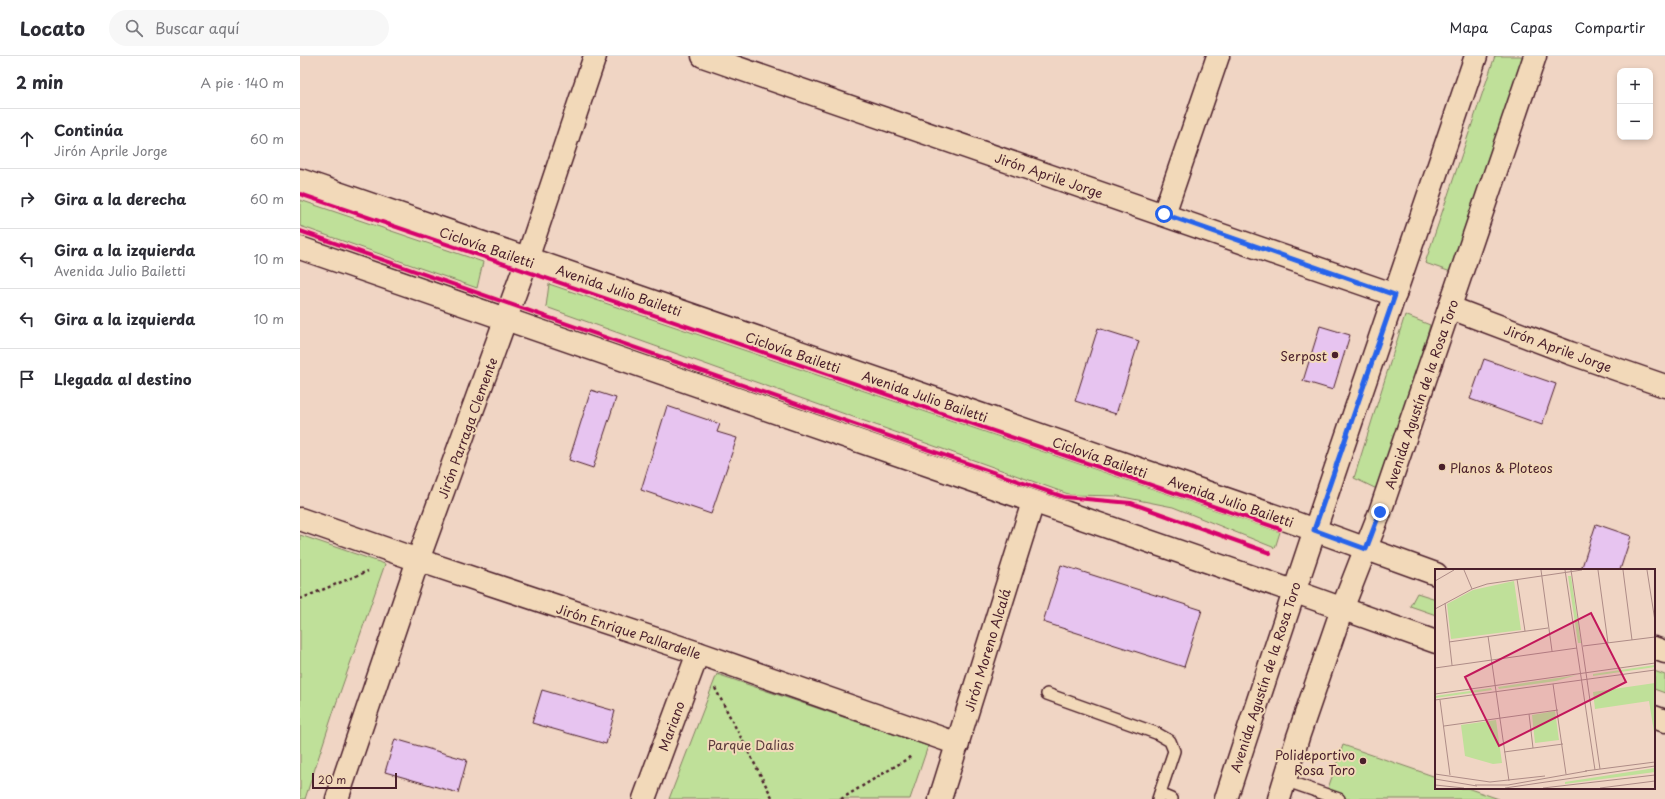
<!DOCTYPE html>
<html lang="es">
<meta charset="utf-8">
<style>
body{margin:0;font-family:"Playpen Sans",sans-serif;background:#f7f7f7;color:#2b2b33}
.controls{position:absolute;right:12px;top:12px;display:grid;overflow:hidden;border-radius:8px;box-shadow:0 2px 6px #0003}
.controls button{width:36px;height:36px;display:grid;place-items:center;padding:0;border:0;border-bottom:1px solid #e1e1e2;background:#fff;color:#2b2b33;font:20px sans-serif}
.scale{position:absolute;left:12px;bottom:10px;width:85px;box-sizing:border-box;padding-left:4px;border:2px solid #4a1f2b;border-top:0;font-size:11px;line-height:14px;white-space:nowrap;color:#4a1f2b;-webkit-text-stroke:3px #f2d9b9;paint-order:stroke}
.stop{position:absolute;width:12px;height:12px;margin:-9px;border:3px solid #2563eb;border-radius:50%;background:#fff}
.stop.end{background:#2563eb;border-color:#fff;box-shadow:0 1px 4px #0008}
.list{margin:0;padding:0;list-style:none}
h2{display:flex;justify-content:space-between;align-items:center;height:52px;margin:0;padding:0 16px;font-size:17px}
h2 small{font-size:13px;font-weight:400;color:#7c7c81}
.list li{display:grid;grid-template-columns:26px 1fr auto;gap:12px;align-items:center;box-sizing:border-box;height:60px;padding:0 16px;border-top:1px solid #e1e1e2}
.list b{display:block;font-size:15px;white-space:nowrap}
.list p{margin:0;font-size:13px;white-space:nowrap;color:#7c7c81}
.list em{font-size:13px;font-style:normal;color:#7c7c81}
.icon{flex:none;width:22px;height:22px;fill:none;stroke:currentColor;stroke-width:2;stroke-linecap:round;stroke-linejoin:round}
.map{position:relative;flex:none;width:1365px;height:743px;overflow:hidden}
header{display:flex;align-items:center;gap:24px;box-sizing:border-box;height:56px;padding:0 20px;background:#fff;border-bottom:1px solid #e1e1e2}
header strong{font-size:19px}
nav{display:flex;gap:22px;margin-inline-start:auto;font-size:14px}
.search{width:280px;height:36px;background:#f7f7f7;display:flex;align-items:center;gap:10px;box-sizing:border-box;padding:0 14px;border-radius:22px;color:#7c7c81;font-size:15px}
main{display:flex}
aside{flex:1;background:#fff}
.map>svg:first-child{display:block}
.green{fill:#bfe099;stroke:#848062}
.building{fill:#e7c4f0;stroke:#4a1f2b}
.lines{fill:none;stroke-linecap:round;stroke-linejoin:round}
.service-casing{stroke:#4a1f2b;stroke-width:14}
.minor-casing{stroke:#4a1f2b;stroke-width:25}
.tertiary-casing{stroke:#4a1f2b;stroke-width:25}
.path{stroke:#4a1f2b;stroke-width:2.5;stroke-dasharray:3 3;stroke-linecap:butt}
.service{stroke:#f2d9b9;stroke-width:11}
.minor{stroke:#f2d9b9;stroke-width:22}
.tertiary{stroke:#f2d9b9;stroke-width:22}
.cycleway-casing{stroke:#f2d9b9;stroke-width:6}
.cycleway{stroke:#d6006c;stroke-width:4}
.route{stroke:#2563eb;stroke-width:5}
.poi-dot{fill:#4a1f2b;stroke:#f2d9b9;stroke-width:1.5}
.labels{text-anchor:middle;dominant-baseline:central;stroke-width:4;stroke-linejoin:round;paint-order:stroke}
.street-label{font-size:13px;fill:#4a1f2b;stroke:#f2d9b9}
.poi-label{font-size:13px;fill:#4a1f2b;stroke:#f2d9b9;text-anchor:end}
.park-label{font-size:13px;fill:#5c3c3c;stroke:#f2d9b9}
.inset-road{fill:none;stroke:#ae8c87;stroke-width:1}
.view{fill:#c2185b;fill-opacity:0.15;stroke:#c2185b;stroke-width:2}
.inset-edge{fill:none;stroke:#4a1f2b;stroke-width:2}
</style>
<header>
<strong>Locato</strong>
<div class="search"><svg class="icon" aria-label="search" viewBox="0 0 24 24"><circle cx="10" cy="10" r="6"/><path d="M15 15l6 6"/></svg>Buscar aquí</div>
<nav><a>Mapa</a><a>Capas</a><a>Compartir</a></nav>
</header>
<main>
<aside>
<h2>2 min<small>A pie · 140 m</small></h2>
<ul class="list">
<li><svg class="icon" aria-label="ahead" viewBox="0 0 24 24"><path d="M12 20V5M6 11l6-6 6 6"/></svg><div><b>Continúa</b><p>Jirón Aprile Jorge</p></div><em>60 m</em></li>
<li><svg class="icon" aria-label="right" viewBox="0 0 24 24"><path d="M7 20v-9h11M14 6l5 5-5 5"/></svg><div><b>Gira a la derecha</b></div><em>60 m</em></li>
<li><svg class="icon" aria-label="left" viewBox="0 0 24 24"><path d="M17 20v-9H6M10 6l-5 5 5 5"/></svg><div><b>Gira a la izquierda</b><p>Avenida Julio Bailetti</p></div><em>10 m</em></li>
<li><svg class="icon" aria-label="left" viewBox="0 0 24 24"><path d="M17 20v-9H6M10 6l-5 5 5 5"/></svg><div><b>Gira a la izquierda</b></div><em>10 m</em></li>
<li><svg class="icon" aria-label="arrive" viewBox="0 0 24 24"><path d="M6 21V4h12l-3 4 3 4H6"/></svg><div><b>Llegada al destino</b></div></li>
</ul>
</aside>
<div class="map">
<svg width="1365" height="743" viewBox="0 0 1365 743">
<rect width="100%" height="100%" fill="#f0d5c4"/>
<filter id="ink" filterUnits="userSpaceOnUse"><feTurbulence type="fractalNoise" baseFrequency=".025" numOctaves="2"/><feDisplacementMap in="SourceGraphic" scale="8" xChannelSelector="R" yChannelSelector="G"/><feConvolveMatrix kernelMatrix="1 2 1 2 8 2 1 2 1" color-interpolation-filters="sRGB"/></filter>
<g filter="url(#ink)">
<!-- green -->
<g class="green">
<path d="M 1195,0 L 1223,0 L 1151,216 L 1125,207 Z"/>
<path d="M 0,144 L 183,206 L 177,232 L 0,170 Z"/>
<path d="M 249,228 L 980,476 L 975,492 L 873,451 L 818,440 L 771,439 L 246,251 Z"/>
<path d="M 1105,259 L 1130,269 L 1083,436 L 1054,422 Z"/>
<path d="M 0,479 L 85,508 L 36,648 L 5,743 L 0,743 Z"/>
<path d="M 1117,537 L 1136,543 L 1136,559 L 1110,550 Z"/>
<path d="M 1354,615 L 1365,619 L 1365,637 L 1354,633 Z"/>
<path d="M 417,618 L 628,690 L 610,743 L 369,743 Z"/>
<path d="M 1043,689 L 1136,721 L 1136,732 L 1167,732 L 1199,743 L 1029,743 L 1025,741 Z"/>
</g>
<!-- building -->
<g class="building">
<path d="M 1020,270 L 1050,279 L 1033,334 L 1003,325 Z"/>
<path d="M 798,272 L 839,285 L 816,358 L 775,345 Z"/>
<path d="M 1184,303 L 1256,328 L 1242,369 L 1170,343 Z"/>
<path d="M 291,334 L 316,342 L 293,412 L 269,404 Z"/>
<path d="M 367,350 L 420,368 L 417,376 L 437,382 L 411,458 L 341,434 Z"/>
<path d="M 1296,468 L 1331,480 L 1320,514 L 1281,514 Z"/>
<path d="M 761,509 L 902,554 L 884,611 L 743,566 Z"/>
<path d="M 242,634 L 315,655 L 306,688 L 232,667 Z"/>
<path d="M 95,683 L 167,704 L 158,737 L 85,716 Z"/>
</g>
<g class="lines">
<defs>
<g id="service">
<path d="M 747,638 L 856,677 L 870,685 L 874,695 L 858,743"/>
<path d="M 984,724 L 1039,743"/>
<path d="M 860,738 L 872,743"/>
</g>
<g id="minor">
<path d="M 403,0 L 1095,239"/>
<path d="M 864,158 L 918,0"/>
<path d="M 1151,252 L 1270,297 L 1365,330"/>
<path d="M 0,463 L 118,504 L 398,597 L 658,688"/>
<path d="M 37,743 L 118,504 L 223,215 L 295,0"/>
<path d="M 344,743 L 398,597"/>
<path d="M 640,743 L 733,446"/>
</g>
<g id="tertiary">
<path d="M 0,124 L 984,463 L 1136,518"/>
<path d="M 0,192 L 993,535 L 1136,586"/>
<path d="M 1354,592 L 1365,596"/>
<path d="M 1354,661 L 1365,665"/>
<path d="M 926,743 C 1006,494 1092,248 1176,0"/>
<path d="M 979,743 L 998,681 L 1042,553 L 1080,456 L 1235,0"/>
</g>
</defs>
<!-- service casing -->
<use href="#service" class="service-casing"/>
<!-- minor casing -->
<use href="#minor" class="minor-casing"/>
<!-- tertiary casing -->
<use href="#tertiary" class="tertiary-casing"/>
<!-- path -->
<g class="path">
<path d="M 0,543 L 68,515"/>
<path d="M 415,632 L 473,743"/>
<path d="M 541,743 L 612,700"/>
</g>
<!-- service -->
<use href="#service" class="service"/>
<!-- minor -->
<use href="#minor" class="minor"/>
<!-- tertiary -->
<use href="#tertiary" class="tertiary"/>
<defs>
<g id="cycleway">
<path d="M 0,138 L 980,473"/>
<path d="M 0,175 L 764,441 L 831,447 L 970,497"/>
</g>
</defs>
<!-- cycleway casing -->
<use href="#cycleway" class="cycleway-casing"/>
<!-- cycleway -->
<use href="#cycleway" class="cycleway"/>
</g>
</g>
<g class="lines" filter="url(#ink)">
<!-- route -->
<path class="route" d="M 864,158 L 1095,239 L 1014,474 L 1066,493 L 1080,456"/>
</g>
<!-- markers -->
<g class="poi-dot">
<circle cx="1035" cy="299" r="4"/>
<circle cx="1142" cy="411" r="4"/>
<circle cx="1063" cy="705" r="4"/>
</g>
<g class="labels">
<!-- street labels -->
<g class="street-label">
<text transform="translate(749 119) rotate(19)">Jirón Aprile Jorge</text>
<text transform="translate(187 191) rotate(19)">Ciclovía Bailetti</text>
<text transform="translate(319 234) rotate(19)">Avenida Julio Bailetti</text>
<text transform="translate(1258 292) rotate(20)">Jirón Aprile Jorge</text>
<text transform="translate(493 296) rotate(19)">Ciclovía Bailetti</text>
<text transform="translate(1121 338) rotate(-71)">Avenida Agustín de la Rosa Toro</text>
<text transform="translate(625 340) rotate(19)">Avenida Julio Bailetti</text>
<text transform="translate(167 372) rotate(-70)">Jirón Parraga Clemente</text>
<text transform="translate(800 401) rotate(19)">Ciclovía Bailetti</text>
<text transform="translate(931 445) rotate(19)">Avenida Julio Bailetti</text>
<text transform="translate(329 575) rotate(18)">Jirón Enrique Pallardelle</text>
<text transform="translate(687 594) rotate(-73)">Jirón Moreno Alcalá</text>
<text transform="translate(965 621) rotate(-72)">Avenida Agustín de la Rosa Toro</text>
<text transform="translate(371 670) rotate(-70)">Mariano</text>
</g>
<!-- poi labels -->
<g class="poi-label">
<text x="1027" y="299">Serpost</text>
<text x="1150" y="411" text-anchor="start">Planos &amp; Ploteos</text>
<text x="1055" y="698">Polideportivo<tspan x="1055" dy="15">Rosa Toro</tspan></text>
</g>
<!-- park labels -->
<g class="park-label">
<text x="451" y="688">Parque Dalias</text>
</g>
</g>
<!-- overview -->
<g transform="translate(1135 513)">
<rect width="220" height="220" fill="#f0d5c4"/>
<path d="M 133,7 L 136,7 L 146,74 L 143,74 ZM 79,12 L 86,61 L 16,70 L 12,35 L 38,21 ZM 220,96 L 220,98 L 158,107 L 158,105 ZM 142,106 L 121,112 L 64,120 L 63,118 ZM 220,114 L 220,169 L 214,132 L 160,140 L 158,123 ZM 56,119 L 57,121 L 0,129 L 0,127 ZM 120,142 L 124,171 L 100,174 L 97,146 ZM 61,151 L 67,194 L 58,195 L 30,187 L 26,156 ZM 220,199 L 220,203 L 130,215 L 130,213 Z" fill="#bfe099"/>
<path class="inset-road" d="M 29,1 L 37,20M 106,1 L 117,82M 130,1 L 160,201M 136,1 L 165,200M 163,1 L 173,74M 188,1 L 197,71M 212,1 L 220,52M 82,10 L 90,62M 0,12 L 19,1M 10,34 L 17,96M 0,40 L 37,20 L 52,15 L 147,1M 53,67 L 74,212M 14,73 L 113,59M 148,77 L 220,68M 0,99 L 142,79M 118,115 L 131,205M 0,125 L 220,94M 0,131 L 220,101M 5,131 L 15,206M 94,145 L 98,179M 9,157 L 123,141M 69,183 L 128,175M 150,202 L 220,193M 0,205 L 55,213 L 110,207M 0,210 L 42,217M 0,216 L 29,219M 40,216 L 73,216 L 152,202M 70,219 L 220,197M 108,219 L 220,206M 165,219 L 220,212"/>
<path class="view" d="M 156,44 L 191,113 L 64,177 L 30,108 Z"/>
<rect width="220" height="220" class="inset-edge"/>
</g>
</svg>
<div class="controls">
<button>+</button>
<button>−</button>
</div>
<div class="scale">20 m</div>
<div class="stop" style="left:864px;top:158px"></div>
<div class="stop end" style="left:1080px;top:456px"></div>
</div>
</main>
